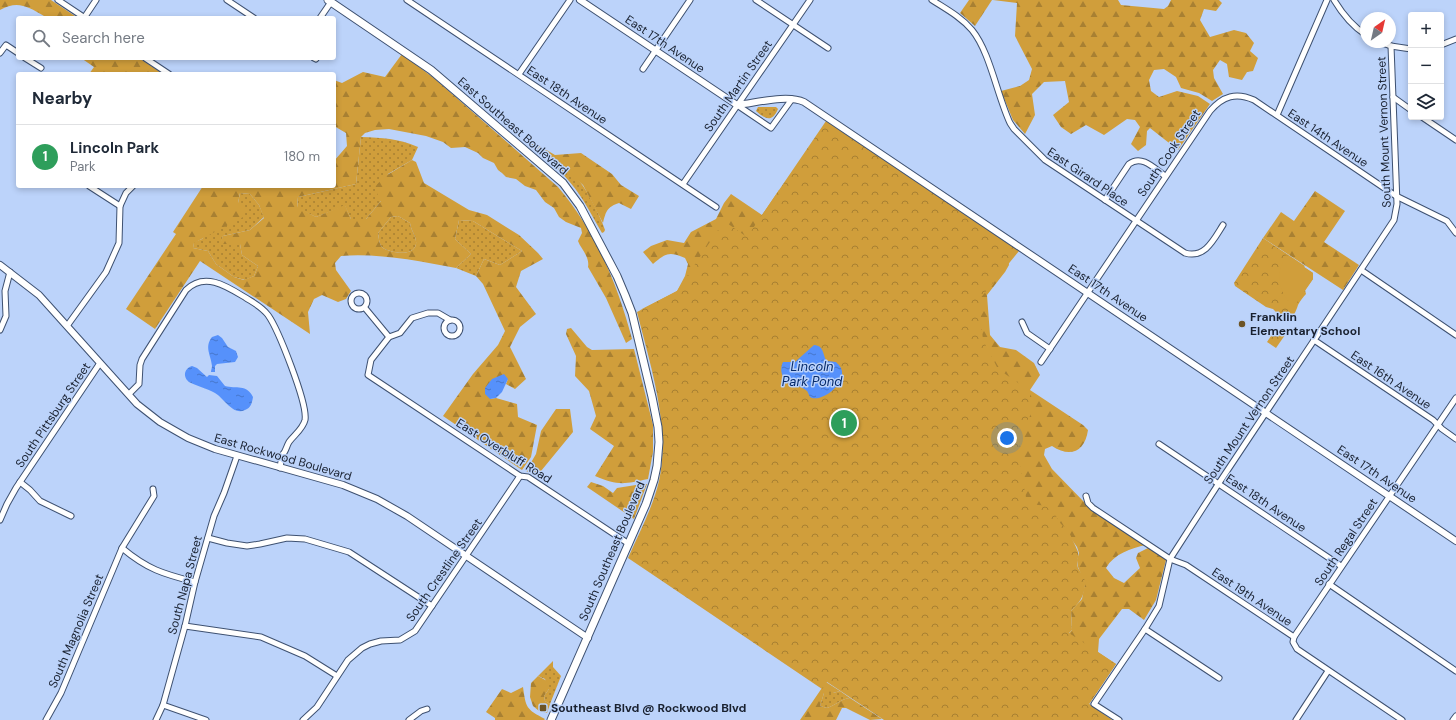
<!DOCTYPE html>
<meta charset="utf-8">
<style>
body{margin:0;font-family:"DM Sans",sans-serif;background:#f6f6f7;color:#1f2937}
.controls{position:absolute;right:12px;top:12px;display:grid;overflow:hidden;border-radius:4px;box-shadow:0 2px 6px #0003}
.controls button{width:36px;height:36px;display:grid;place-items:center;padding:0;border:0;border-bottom:1px solid #e0e1e3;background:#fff;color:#1f2937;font:20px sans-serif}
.compass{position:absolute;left:1360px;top:12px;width:36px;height:36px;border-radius:50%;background:#fff;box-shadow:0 2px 6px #0003;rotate:34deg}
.you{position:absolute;left:1007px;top:438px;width:14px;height:14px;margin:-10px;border:3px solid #fff;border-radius:50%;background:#1a73e8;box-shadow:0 0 0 6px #1a73e833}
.badge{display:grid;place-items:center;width:26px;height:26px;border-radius:50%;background:#d93025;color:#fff;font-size:13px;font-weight:700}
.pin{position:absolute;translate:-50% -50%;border:2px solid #fff;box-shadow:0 1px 4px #0006}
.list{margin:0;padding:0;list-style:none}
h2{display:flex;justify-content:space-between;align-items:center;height:52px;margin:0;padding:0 16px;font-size:17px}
h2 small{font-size:13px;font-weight:400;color:#747a83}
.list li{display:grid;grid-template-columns:26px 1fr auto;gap:12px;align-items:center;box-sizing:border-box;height:64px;padding:0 16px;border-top:1px solid #e0e1e3}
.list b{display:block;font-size:15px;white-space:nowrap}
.list p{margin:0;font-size:13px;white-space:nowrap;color:#747a83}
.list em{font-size:13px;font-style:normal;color:#747a83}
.icon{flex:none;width:22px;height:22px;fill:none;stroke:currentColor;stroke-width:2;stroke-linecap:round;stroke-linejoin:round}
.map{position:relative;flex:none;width:1456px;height:720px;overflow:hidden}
.search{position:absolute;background:#fff;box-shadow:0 2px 6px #0003;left:16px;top:16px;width:320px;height:44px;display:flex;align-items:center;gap:10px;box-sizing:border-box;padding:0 14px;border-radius:4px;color:#747a83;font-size:15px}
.panel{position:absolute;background:#fff;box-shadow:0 2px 6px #0003;left:16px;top:72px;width:320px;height:116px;border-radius:4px}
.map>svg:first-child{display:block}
.grass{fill:url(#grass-dots)}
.forest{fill:url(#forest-firs);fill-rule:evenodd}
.park{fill:url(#park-crowns)}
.pitch{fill:#d09e3b}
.water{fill:url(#water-ripples)}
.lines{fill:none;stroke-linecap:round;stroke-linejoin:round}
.minor-casing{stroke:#3e5171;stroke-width:7}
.tertiary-casing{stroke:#3e5171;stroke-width:8}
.secondary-casing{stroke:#3e5171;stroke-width:9}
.minor{stroke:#fff;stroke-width:5}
.tertiary{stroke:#fff;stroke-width:6}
.secondary{stroke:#fff;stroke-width:7}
.poi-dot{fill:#6d5425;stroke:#bcd3fa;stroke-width:1.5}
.labels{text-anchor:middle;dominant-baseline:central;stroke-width:3;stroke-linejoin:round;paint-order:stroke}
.street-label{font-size:12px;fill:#192130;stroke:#bcd3fa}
.poi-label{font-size:12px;font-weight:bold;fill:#192130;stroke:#bcd3fa;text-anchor:start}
.water-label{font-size:13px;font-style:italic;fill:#062a6a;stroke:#bcd3fa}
</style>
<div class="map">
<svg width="1456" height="720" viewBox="0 0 1456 720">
<defs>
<pattern id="grass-dots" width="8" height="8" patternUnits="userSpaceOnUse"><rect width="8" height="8" fill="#d09e3b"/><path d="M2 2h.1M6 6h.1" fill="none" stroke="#a88032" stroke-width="1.8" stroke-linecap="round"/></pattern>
<pattern id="forest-firs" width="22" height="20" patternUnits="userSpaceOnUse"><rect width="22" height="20" fill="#d09e3b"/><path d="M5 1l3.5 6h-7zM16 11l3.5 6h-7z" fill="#a88032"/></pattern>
<pattern id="park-crowns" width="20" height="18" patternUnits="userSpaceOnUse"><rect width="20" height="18" fill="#d09e3b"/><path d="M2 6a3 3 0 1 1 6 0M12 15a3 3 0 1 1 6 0" fill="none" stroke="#a88032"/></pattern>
<pattern id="water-ripples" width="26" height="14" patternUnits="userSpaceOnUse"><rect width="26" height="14" fill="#5691fb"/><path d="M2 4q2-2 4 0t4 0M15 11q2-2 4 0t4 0" fill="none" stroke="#4676cc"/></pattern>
</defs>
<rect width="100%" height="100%" fill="#bcd3fa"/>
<!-- grass -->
<g class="grass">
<path d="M 758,107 L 776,107 L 778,109 C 772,123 765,119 756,111 Z"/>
<path d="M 361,137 C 383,138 397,138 418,147 L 412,160 L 388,174 L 381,201 L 366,219 L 351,219 L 345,206 L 316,217 L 297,208 L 298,197 L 356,184 Z"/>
<path d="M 553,165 C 576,171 584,186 594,205 C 598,213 602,221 605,230 L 604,232 L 602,233 C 586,205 578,187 553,165 Z"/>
<path d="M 240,193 L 250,194 L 259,205 L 264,217 L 250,230 L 223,236 L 221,244 L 240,244 L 242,255 L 258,266 L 254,276 L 245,280 L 234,277 L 216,264 L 208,251 L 193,248 L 194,242 L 202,239 L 238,203 Z"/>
<path d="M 398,216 L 410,223 C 411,231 417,237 416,244 C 414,257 391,253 383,248 C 379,245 379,238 378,233 L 391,217 Z"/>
<path d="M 459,220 L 473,221 L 522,251 L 500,265 L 484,259 L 476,276 L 456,268 L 471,254 L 455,239 Z"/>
<path d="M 553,661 L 553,667 L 561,676 L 550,704 L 545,701 L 544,696 L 549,689 L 545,679 L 538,676 Z"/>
<path d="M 840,691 L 850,698 C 841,699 836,705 827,708 L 820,706 L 824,693 L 833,693 Z"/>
</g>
<!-- forest -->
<g class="forest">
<path d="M 0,0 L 51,0 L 78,18 L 46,18 L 44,16 C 28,7 18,0 0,10 Z"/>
<path d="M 969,0 L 992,0 L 975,26 L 960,13 Z"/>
<path d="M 993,0 L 1118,0 L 1121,5 L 1164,9 L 1168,6 L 1171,0 L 1219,0 L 1222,3 L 1216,11 L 1204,9 L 1200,20 L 1210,37 L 1234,30 L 1246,33 L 1254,43 L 1250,51 L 1258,58 L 1253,71 L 1247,72 L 1242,80 L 1229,77 L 1227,64 L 1220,60 L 1213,70 L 1214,78 L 1223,94 L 1212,101 L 1199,93 L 1181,88 L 1176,77 L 1164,69 L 1154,70 L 1149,80 L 1151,91 L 1159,97 L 1177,91 L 1198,96 L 1210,104 L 1178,150 L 1150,128 L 1147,131 L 1146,145 L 1138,151 L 1131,144 L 1140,127 L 1135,120 L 1127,119 L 1104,135 L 1086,125 L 1071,134 L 1061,127 L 1053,115 L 1069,102 L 1065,81 L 1044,82 L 1032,94 L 1035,115 L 1025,134 L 1013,120 L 1001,91 L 1020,86 L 1029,80 L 1032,69 L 1015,36 L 1017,3 Z"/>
<path d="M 402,54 L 435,79 L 558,187 C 595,230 618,285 632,339 L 626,343 L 606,298 L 588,267 C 590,257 581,249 578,241 L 582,233 L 581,228 L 566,222 L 559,217 L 554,208 L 545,202 L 536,190 L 525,186 L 516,179 L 506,177 L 502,173 L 498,170 L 494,163 L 483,158 L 478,153 L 465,147 L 451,148 L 443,142 L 426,136 L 389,129 L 375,130 L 365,133 L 361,137 L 356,184 L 298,197 L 297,207 L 316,217 L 345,205 L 351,219 L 366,219 L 381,201 L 374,187 L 387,175 L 412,160 L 416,162 L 424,183 L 469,210 L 487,215 L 519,235 L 538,253 L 543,259 L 521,271 L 516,287 L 536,314 L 520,327 L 510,347 L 526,379 L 515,389 L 506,384 L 508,379 L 490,399 L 496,398 L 517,404 L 518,417 L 537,425 L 531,457 L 522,470 L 443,416 L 473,374 L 498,345 L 505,331 L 483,284 L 476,276 L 484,259 L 500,265 L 522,251 L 473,221 L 459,220 L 455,239 L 471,254 L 456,268 C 418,261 379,253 341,256 L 335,263 L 336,270 L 351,291 L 346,299 L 338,302 L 322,295 L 314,299 L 308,312 L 310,334 L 200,261 L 155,329 L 126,309 L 176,234 L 173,232 L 203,186 L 334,186 L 334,161 L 347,146 L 346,133 L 334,126 L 334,80 L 342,83 L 363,72 L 385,77 ZM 240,193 L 250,194 L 259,205 L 264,218 L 250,230 L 223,236 L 220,244 L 240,244 L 242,255 L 258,266 L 254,276 L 244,280 L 234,277 L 216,264 L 208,251 L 193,248 L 194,243 L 243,217 L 245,210 L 238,203 ZM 398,216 L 410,223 C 411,231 417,237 416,244 C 414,257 391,253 383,248 C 379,245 379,238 378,233 L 391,217 Z"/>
<path d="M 81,58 L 139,58 L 163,74 L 89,74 L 94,67 Z"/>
<path d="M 533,144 L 538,145 L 555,155 L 581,153 L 612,174 L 621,185 L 639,196 L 631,209 L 619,203 C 607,207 606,211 603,223 L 583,185 L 563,168 L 553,165 L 530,145 Z"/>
<path d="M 779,190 L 1007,247 L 1009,265 L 1005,272 L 987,295 L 990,335 L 1000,347 L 1016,350 L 1034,363 L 1040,375 L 1030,390 L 1083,425 L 1088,430 C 1085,452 1070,458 1052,446 L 1045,449 L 1044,455 L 1052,469 L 1086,504 L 1146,545 C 1131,548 1114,554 1106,568 L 1114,578 L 1124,583 L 1140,568 L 1136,558 L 1138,553 L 1150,547 L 1166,560 L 1156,600 L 1144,620 L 1129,609 L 1122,609 L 1099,639 L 1098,652 L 1116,664 L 1089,704 L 1112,720 L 1018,720 L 1065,638 L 1072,630 L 1071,611 L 1082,599 L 1085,583 L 1078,567 L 1077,560 L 1079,553 L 1077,547 L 1070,537 L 711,288 L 640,310 L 677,291 L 685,276 L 688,264 L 685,258 C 669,251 666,253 653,264 L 643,252 L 651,246 L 667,240 L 684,243 L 691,232 L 716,219 L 724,203 L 731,194 L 762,215 Z"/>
<path d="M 1315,191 L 1345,211 L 1324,242 L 1359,265 L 1343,290 L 1263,238 L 1281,212 L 1294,221 Z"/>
<path d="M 571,328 L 587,347 L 592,350 L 634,349 L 653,425 L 653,452 L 648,479 C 625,484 618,486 595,476 L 614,446 L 590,429 L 596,416 L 589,391 L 575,376 L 576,356 L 566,334 L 567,329 Z"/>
<path d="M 556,409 L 570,409 L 573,432 L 541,471 L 536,475 L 526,471 L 536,454 L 541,431 Z"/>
<path d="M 591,482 L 603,486 L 613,493 L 617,488 L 642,484 L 647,484 L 634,519 L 587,487 Z"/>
<path d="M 538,676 L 549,682 L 549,689 L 544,696 L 545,701 L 550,704 L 547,713 L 539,711 L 533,706 L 530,697 L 531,683 Z"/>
<path d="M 826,682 L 840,691 L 833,693 L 824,693 L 820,706 L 827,708 C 836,705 841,699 850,698 L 882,719 L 870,720 L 846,708 L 842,708 L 836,720 L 800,720 Z"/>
<path d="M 523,687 C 526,708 526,709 545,719 L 544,720 L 495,720 L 495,718 L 486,712 L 502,689 L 511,693 Z"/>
</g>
<!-- park -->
<g class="park">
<path d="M 826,121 L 1019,251 L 979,300 L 983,340 L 998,369 L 1030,391 L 1030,416 L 1020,434 L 1019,459 L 1027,503 C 1034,506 1043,503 1050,509 C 1055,512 1056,517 1059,521 C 1061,525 1065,527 1068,530 C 1069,532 1078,551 1078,552 C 1079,558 1076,562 1078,568 C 1081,573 1086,578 1085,585 C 1084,597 1079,603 1071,611 L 1072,630 L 1069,633 L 1116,664 L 1089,704 L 1112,720 L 884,720 L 827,682 L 822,689 L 628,558 C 639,533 653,507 659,481 C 671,427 650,364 637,312 L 677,291 L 724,221 L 747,237 Z"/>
<path d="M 1263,238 L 1305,266 L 1304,267 L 1313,273 L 1313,279 L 1305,290 L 1306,294 C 1303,297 1300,301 1298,305 C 1295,314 1293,320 1281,317 L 1273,309 L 1266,307 L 1235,286 L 1234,283 Z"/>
<path d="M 1273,333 L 1283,333 L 1285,335 L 1276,348 L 1267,342 Z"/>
</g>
<!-- pitch -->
<path class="pitch" d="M 1286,255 L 1313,273 L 1313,279 L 1294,307 C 1277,290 1275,276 1286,255 Z"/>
<!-- water -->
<g class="water">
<path d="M 218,335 L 222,338 L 228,347 L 236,351 L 238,357 L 235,362 L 217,364 L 215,366 L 215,372 L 211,372 C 211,370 212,368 212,366 C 211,355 204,347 212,337 Z"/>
<path d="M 814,345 C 825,346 822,355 827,361 L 836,362 C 839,365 842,368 842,372 C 844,384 824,401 812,398 C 809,397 809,394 807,391 C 801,386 791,384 785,379 C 781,375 780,368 783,362 L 795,362 Z"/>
<path d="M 192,366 L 197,368 L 207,377 L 209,375 L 217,376 L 225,386 C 236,389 247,384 253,397 C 252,403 251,408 245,410 C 233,416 224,398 215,393 C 206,388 197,386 189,382 C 182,376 185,368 192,366 Z"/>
<path d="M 504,374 L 508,379 L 502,392 L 496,398 L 490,399 L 485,394 L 485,388 L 492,379 Z"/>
</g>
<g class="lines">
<defs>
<g id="minor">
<path d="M 58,0 L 85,18"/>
<path d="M 227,0 L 254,18"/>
<path d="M 407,0 L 716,207"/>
<path d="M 756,0 L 828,48"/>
<path d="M 932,0 C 946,9 961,17 972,30 C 990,52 997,95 1010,123 L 1014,129 L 1045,160 L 1185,253 C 1205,259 1214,239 1223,225"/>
<path d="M 1334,0 C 1343,15 1352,26 1366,35"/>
<path d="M 84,18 L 96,0"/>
<path d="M 320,18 L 331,2"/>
<path d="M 1379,42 L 1391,46 L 1411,49"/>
<path d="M 1441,45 L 1456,39"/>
<path d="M 0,53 L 6,45 L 18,53"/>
<path d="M 25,58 L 41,68"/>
<path d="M 145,58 L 169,74"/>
<path d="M 314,58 L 316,59"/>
<path d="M 643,69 L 690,0"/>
<path d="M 519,74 L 570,0"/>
<path d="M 1393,97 L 1411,110"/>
<path d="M 737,105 L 771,128 L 792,99"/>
<path d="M 1277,115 L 1327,0"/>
<path d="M 1422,117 L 1456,140"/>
<path d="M 683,184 L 810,0"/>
<path d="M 89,186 L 120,206"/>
<path d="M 1105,200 L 1129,164 C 1142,154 1155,169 1165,176"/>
<path d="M 1361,270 L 1456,335"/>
<circle cx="359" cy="301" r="8"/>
<path d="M 365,308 L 389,337"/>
<circle cx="452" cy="328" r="8"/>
<path d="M 450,320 L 438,313 L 428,313 L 412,318 L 400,333 L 389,337 L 371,360 L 368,375 L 520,476 L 528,477 L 629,544"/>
<path d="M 1022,322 L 1027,333 L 1050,349"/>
<path d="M 67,326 L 106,272 L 119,243 L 120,206 L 126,193 L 133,186"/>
<path d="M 0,330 L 6,316 L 5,291 L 10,272"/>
<path d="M 1314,340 L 1433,420 L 1442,429 L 1456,439"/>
<path d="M 1041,362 L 1210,111 C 1223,96 1236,92 1254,100 L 1396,196 L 1447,221 L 1456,233"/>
<path d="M 129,394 L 139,384 L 140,365 L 142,359 L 186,290 C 205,271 228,287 246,298 C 254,303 262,307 268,315 C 278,329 308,404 305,420 C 303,429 294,435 289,442 C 286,447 286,452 282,455 L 280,468"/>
<path d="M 1159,444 L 1341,566"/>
<path d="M 20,482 L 30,490 L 40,501 L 71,516"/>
<path d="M 1086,496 L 1088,503 L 1093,508 L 1170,559 L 1186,565 L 1294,637 L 1293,642 L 1297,649 L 1402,720"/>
<path d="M 0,520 L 7,504 L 16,488 L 100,363"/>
<path d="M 208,538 L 227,543 L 247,546 L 260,544 L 287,538 L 305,539 L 349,552 L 432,606"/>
<path d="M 122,548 C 147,569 163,574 195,582"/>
<path d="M 1329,584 L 1456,671"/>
<path d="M 185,626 L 261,637 L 305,656 L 337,676"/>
<path d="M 1145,629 L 1219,678"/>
<path d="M 1294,637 L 1456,398"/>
<path d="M 163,705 L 206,720"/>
<path d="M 46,720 L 61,693 L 122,548 L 154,496 L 153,489"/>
<path d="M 156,720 L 163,705 L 185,626 L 195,582 L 214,516 L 224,493 L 237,456"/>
<path d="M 303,720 L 317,707 L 348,660 L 362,648 L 370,644 L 381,641 L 400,640 L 415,631 L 520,476"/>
<path d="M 409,720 L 421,711 L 427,709"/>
<path d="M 1119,720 L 1094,704 L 1145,629 L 1159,606 L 1170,559 L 1219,483 L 1394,220 L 1397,204 L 1391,46"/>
<path d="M 1296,720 L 1328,671"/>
<path d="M 1453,720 L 1456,716"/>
</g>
<g id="tertiary">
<path d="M 580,0 L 737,105 C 756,103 787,94 804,102 L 1456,541"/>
<path d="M 0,265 L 39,295 L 137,404 L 160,422 L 188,438 L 215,449 L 343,485 L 377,499 L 407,516 L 588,638"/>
</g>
<path id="secondary" d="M 328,0 L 431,70 L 563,183 L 580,206 L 617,276 L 625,295 L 632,313 L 652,397 L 658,427 L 659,442 L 657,466 L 654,480 L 646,504 L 551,720"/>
</defs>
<!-- minor casing -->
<use href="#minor" class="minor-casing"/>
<!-- tertiary casing -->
<use href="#tertiary" class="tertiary-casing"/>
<!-- secondary casing -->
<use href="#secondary" class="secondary-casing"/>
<!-- minor -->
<use href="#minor" class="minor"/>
<!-- tertiary -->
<use href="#tertiary" class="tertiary"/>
<!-- secondary -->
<use href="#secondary" class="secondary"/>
</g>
<!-- markers -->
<g class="poi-dot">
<circle cx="1242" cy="324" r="4"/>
<rect x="539" y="704" width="8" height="8" rx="2"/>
</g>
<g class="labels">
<!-- street labels -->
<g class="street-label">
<text transform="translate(665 44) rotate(34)">East 17th Avenue</text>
<text transform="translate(738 86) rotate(-55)">South Martin Street</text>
<text transform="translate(567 95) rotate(34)">East 18th Avenue</text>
<text transform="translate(513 126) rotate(41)">East Southeast Boulevard</text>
<text transform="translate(1384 132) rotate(-92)">South Mount Vernon Street</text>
<text transform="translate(1328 138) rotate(34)">East 14th Avenue</text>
<text transform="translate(1169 153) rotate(-56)">South Cook Street</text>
<text transform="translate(1088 177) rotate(34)">East Girard Place</text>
<text transform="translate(1108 293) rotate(34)">East 17th Avenue</text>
<text transform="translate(1391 380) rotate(34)">East 16th Avenue</text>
<text transform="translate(53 415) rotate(-56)">South Pittsburg Street</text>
<text transform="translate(1249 420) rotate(-56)">South Mount Vernon Street</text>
<text transform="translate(504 451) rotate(32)">East Overbluff Road</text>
<text transform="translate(283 457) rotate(16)">East Rockwood Boulevard</text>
<text transform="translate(1377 474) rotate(34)">East 17th Avenue</text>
<text transform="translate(1266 503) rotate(34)">East 18th Avenue</text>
<text transform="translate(1346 542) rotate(-56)">South Regal Street</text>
<text transform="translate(612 551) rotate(-67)">South Southeast Boulevard</text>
<text transform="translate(444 570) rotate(-55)">South Crestline Street</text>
<text transform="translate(185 585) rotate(-75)">South Napa Street</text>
<text transform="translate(1252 597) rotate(34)">East 19th Avenue</text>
<text transform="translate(76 631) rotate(-67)">South Magnolia Street</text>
</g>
<!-- poi labels -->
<g class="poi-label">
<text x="1250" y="317">Franklin<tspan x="1250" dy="14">Elementary School</tspan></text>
<text x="551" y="708">Southeast Blvd @ Rockwood Blvd</text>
</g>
<!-- water labels -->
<g class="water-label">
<text x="812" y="366">Lincoln<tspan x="812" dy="15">Park Pond</tspan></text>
</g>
</g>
</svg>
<div class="controls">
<button>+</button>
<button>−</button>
<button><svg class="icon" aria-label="layers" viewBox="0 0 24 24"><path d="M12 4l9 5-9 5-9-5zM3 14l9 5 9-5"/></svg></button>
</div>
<svg class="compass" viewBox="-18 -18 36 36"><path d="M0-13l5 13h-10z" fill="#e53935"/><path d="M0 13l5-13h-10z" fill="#747a83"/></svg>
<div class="you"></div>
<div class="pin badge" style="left:844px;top:423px;background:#2e9e5b">1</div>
<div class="search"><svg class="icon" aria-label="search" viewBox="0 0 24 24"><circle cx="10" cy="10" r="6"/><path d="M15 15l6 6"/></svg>Search here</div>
<section class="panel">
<h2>Nearby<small></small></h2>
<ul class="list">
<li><span class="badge" style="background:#2e9e5b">1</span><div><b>Lincoln Park</b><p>Park</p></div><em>180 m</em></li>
</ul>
</section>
</div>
